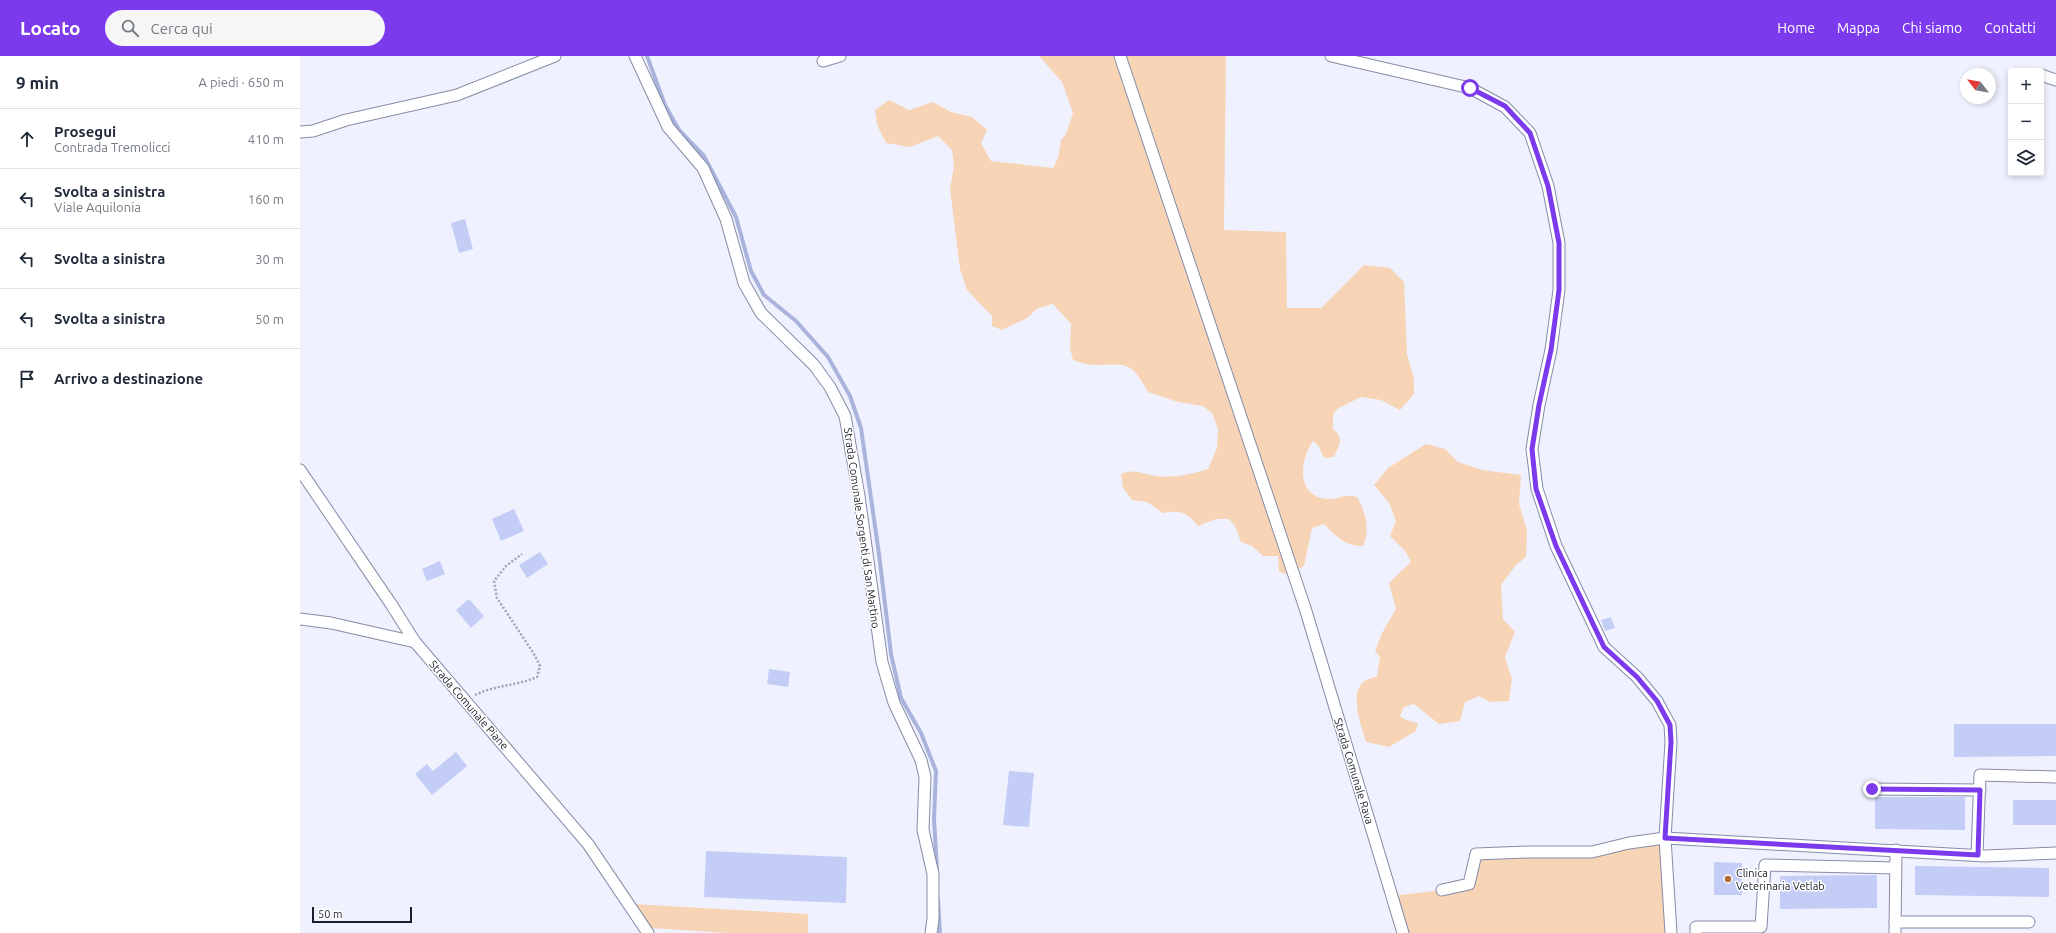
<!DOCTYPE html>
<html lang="it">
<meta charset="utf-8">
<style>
body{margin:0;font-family:Ubuntu,sans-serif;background:#f6f6f7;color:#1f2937}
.controls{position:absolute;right:12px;top:12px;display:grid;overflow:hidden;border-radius:4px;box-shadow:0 2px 6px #0003}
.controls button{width:36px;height:36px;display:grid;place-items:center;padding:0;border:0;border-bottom:1px solid #e0e1e3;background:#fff;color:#1f2937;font:20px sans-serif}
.compass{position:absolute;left:1660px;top:12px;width:36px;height:36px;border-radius:50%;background:#fff;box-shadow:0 2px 6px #0003;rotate:301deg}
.scale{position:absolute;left:12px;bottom:10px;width:100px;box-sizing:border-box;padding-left:4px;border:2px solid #1b1d28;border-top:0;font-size:11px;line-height:14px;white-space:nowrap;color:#1b1d28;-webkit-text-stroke:3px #fff;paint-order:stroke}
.stop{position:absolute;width:12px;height:12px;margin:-9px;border:3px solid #7c3aed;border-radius:50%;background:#fff}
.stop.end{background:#7c3aed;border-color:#fff;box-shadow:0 1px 4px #0008}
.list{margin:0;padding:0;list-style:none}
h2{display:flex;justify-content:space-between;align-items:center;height:52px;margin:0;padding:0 16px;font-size:17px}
h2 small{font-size:13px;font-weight:400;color:#747a83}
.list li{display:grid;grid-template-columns:26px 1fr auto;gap:12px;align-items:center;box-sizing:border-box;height:60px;padding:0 16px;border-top:1px solid #e0e1e3}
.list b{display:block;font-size:15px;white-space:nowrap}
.list p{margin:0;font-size:13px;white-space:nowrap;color:#747a83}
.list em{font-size:13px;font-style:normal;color:#747a83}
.icon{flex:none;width:22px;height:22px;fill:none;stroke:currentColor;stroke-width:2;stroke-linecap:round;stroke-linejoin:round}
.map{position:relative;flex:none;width:1756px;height:877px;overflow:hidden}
header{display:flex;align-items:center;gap:24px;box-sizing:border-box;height:56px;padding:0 20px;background:#7c3aed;color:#fff}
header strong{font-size:19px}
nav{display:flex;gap:22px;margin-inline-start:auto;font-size:14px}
.search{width:280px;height:36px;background:#f6f6f7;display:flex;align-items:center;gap:10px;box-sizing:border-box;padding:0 14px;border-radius:22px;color:#747a83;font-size:15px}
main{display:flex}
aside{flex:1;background:#fff}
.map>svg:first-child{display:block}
.green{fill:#f8d4b7}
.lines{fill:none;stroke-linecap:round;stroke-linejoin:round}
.stream{stroke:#aab3dc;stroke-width:4}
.building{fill:#c3cdf6}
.minor-casing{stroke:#858ca7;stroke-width:13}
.path{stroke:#a1a4af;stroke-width:2.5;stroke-dasharray:2 2;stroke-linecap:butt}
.minor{stroke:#fff;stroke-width:11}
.route{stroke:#7c3aed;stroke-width:5}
.poi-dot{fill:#aa6c32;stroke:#fff;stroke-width:1.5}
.labels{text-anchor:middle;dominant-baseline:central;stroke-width:3;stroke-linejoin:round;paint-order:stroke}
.street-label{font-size:11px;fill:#1b1d28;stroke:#fff}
.poi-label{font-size:11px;fill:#1b1d28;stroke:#fff;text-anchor:start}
</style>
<header>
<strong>Locato</strong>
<div class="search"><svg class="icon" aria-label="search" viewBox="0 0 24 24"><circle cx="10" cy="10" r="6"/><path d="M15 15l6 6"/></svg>Cerca qui</div>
<nav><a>Home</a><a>Mappa</a><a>Chi siamo</a><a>Contatti</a></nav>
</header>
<main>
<aside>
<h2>9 min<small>A piedi · 650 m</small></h2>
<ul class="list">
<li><svg class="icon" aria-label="ahead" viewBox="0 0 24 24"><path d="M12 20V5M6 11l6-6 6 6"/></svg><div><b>Prosegui</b><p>Contrada Tremolicci</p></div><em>410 m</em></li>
<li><svg class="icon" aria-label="left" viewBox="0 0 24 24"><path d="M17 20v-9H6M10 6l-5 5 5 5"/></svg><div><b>Svolta a sinistra</b><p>Viale Aquilonia</p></div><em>160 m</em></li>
<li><svg class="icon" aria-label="left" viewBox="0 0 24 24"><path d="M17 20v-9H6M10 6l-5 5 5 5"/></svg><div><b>Svolta a sinistra</b></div><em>30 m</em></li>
<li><svg class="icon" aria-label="left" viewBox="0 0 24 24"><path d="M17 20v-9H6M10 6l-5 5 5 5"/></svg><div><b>Svolta a sinistra</b></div><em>50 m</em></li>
<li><svg class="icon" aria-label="arrive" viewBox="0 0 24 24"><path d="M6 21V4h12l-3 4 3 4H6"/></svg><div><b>Arrivo a destinazione</b></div></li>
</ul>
</aside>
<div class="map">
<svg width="1756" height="877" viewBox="0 0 1756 877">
<rect width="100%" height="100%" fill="#eff2fe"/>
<!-- green -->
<g class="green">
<path d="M 739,0 L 926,0 L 924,174 L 986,176 L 987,252 L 1021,252 L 1064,209 L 1090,212 L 1104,226 L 1107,298 L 1114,323 L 1114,338 L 1100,354 L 1081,344 L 1061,341 L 1037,353 L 1033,359 L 1033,373 C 1045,382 1039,389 1034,401 L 1024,402 L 1018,389 L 1013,385 C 999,405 996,442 1029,443 C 1040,443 1044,437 1057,441 C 1065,455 1071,474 1063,490 C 1044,490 1036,480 1024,468 L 1012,472 L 1004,510 L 988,519 L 979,515 L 978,500 L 963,500 L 952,490 L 941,486 L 935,470 L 929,463 L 916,463 L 898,470 C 887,456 881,454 863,457 L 847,446 L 832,444 L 823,432 L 821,418 C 833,412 845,419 858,420 C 875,422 892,418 908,413 L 917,392 L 918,373 L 912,357 L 903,350 L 878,346 L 848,336 C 831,305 827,308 794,309 C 788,309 779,306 773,304 L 770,292 L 771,268 L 753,248 L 738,252 L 727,262 L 702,274 L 692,270 L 692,260 L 667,234 L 660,213 L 650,133 L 654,110 L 652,94 L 638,80 L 610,91 L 586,87 L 577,69 L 575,54 L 589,44 L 609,54 L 633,46 L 651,56 L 672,61 L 687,74 L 681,87 L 691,105 L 753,112 L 758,102 L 761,84 L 766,78 L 773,57 L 762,26 Z"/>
<path d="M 1126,388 L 1145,393 L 1158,406 L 1182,414 L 1221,419 L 1219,448 L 1227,474 L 1226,501 L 1216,509 L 1201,529 L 1203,563 L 1215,576 L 1205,601 L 1212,623 L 1209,645 L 1190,646 L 1179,640 L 1165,646 L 1160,665 L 1139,668 L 1114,648 L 1104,651 L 1100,660 L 1106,664 L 1118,667 L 1116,675 L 1089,691 L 1066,686 C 1062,672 1049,639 1063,626 C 1066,623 1073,622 1077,620 L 1080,601 L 1075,595 L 1082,577 L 1096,553 L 1089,527 L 1111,506 L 1106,496 L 1090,480 L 1096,465 L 1089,447 L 1074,429 L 1088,412 Z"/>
<path d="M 1365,782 L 1371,877 L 1103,877 L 1092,840 L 1142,834 L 1169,828 L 1176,798 L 1292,796 Z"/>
<path d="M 333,848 L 508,858 L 508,877 L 428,877 L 351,872 Z"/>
</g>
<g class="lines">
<!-- stream -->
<g class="stream">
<path d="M 347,0 L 365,49 L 379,74 L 404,100 L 436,161 L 451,215 L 464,239 L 496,265 L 528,301 L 550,340 L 561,372 L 579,498 L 591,598 L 601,642 L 621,677 L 636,715 L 634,763 L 637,813"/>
<path d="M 638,844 L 640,877"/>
</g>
</g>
<!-- building -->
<g class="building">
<path d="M 165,163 L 173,193 L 159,197 L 151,167 Z"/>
<path d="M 214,453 L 224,475 L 201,485 L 192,463 Z"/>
<path d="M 240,496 L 248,508 L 227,522 L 219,509 Z"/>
<path d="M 140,505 L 145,518 L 127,525 L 122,513 Z"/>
<path d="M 169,543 L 184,560 L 171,572 L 156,554 Z"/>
<path d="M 1311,561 L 1315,572 L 1305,575 L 1301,564 Z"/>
<path d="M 469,613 L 490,616 L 488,631 L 467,628 Z"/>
<path d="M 1654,668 L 1756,668 L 1756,700 L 1654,701 Z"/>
<path d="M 156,696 L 167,710 L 132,739 L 115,718 L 127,708 L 133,715 Z"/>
<path d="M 709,715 L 734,717 L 729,771 L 703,769 Z"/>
<path d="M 1575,741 L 1665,741 L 1665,774 L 1575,773 Z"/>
<rect x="1713" y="744" width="43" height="25"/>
<path d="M 406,795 L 547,801 L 546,847 L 404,841 Z"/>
<path d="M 1414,806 L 1442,807 L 1442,839 L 1414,839 Z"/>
<path d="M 1615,810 L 1749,812 L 1749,841 L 1615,839 Z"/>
<path d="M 1577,819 L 1577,852 L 1480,853 L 1480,820 Z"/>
</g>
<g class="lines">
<defs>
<g id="minor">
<path d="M 335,0 L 368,71 L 403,112 L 426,163 L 444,227 L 461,257 L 514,309 L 530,331 L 545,360 L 559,440 L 582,606 L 594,647 L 621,704 L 625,721 L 623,774 L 633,818 L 633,863 L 631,877"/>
<path d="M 820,0 L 1005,552 L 1103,877"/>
<path d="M 1031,0 L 1170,32 L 1205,51 L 1230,77 L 1248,130 L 1259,187 L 1259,234 L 1251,294 L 1239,349 L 1232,393 L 1237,433 L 1256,490 L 1304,591 L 1337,621 L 1357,645 L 1370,669 L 1371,686 L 1365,782 L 1371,877"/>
<path d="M 523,5 L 540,0"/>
<path d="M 1741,19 L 1756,24"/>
<path d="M 0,76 L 13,75 L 46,64 L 157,39 L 255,0"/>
<path d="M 0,414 L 91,548 L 115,586 L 288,788 L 348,877"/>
<path d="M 0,563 L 31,567 L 115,586"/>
<path d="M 1572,733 L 1680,734"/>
<path d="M 1677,799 L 1680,719 L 1756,721"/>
<path d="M 1142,834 L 1169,828 L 1176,798 L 1229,796 L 1292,796 L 1329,787 L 1365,782 L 1685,800 L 1756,797"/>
<path d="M 1595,866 L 1729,866"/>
<path d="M 1396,877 L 1396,871 L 1461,871 L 1465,809 L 1595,812"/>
<path d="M 1595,877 L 1596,794"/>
</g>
</defs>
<!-- minor casing -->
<use href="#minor" class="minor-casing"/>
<!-- path -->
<path class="path" d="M 175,639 C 195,629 216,630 237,621 L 240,610 L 234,598 L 197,542 L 194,525 L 206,510 L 222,498"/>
<!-- minor -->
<use href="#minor" class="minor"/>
</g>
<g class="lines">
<!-- route -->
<path class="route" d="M 1170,32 L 1205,50 L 1230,77 L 1248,130 L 1259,187 L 1259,234 L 1251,294 L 1239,349 L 1232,393 L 1236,433 L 1256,490 L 1304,591 L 1337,621 L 1357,645 L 1370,669 L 1371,686 L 1365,782 L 1678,799 L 1680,734 L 1572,733"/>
</g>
<!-- markers -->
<circle class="poi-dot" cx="1428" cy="823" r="4"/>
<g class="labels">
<!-- street labels -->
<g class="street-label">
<text transform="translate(562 472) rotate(82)">Strada Comunale Sorgenti di San Martino</text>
<text transform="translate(169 649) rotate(49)">Strada Comunale Piane</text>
<text transform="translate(1054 715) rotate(73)">Strada Comunale Rava</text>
</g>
<!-- poi labels -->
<g class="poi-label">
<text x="1436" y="817">Clinica<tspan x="1436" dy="13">Veterinaria Vetlab</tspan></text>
</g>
</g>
</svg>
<div class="controls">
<button>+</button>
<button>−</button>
<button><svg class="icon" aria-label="layers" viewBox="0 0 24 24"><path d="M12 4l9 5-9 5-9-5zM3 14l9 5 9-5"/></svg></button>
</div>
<svg class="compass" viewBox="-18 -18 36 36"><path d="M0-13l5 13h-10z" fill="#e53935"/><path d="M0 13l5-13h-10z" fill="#747a83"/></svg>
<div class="scale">50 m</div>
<div class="stop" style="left:1170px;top:32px"></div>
<div class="stop end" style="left:1572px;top:733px"></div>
</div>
</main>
